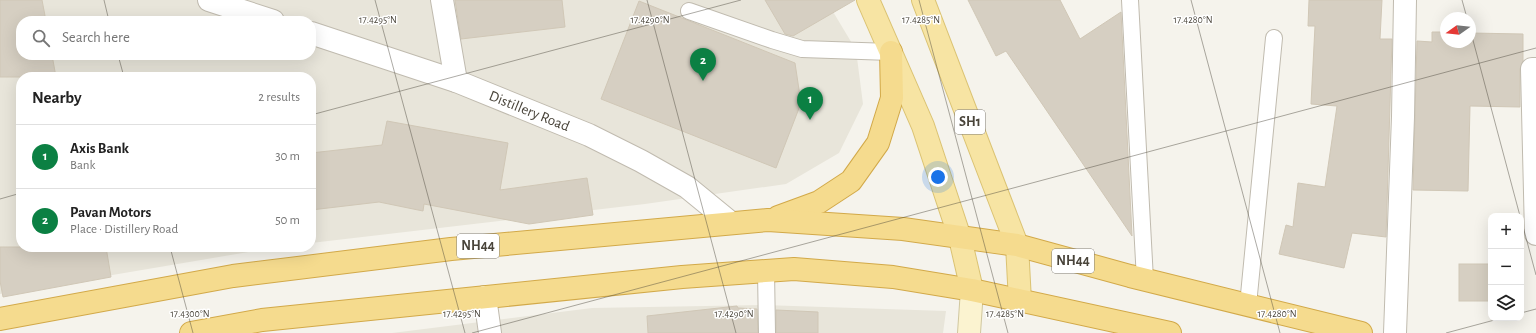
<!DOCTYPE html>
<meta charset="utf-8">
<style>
body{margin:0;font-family:"Alegreya Sans",sans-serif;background:#f2f2f2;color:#222}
.controls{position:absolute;right:12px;bottom:12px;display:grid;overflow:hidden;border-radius:8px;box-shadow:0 4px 16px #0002}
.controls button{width:36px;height:36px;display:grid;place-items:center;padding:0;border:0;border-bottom:1px solid #e0e0e0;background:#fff;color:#222;font:20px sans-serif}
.compass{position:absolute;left:1440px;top:12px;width:36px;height:36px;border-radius:50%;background:#fff;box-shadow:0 4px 16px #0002;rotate:255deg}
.you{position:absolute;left:938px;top:177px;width:14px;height:14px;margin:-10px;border:3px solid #fff;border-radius:50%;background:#1a73e8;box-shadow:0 0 0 6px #1a73e833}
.badge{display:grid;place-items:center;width:26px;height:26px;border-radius:50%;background:#0b8043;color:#fff;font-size:13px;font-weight:700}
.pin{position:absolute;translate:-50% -33px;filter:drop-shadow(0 1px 2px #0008)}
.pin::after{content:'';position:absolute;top:21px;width:14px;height:12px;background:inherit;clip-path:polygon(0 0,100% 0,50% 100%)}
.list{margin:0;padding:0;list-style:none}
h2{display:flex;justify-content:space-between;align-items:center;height:52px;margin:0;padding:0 16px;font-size:17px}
h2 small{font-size:13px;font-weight:400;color:#767676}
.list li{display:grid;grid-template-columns:26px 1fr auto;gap:12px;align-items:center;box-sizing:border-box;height:64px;padding:0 16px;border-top:1px solid #e0e0e0}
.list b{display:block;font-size:15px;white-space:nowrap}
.list p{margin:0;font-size:13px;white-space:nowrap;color:#767676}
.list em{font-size:13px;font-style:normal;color:#767676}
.icon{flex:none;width:22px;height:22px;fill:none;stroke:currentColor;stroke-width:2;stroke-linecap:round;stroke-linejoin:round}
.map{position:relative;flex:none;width:1536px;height:333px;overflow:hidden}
.search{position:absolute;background:#fff;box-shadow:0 4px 16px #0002;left:16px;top:16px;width:300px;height:44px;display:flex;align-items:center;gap:10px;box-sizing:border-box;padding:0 14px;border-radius:16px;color:#767676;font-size:15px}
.panel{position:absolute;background:#fff;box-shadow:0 4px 16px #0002;left:16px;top:72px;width:300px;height:180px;border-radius:16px}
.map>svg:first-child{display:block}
.residential{fill:#e8e5da;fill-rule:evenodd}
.building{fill:#d6cfc2;stroke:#d0c7b6}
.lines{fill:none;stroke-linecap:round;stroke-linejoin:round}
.service-casing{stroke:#c0bbaf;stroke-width:18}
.minor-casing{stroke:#c0bbaf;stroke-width:24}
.tertiary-casing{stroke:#c0bbaf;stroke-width:24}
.secondary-casing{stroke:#d0c79f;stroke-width:24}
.primary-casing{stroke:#dbc373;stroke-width:24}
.trunk-casing{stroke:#d2a949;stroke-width:24}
.service{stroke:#fff;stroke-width:16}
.minor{stroke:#fff;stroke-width:22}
.tertiary{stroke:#fff;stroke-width:22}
.secondary{stroke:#fbf3d0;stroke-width:22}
.primary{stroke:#f7e4a3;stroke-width:22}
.trunk{stroke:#f5db8e;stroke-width:22}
.ticks{fill:none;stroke:#49443a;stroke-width:1;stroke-opacity:0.45}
.labels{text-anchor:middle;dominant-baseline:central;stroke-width:3;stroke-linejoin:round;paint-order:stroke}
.shield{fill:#fff;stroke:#807c75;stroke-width:1}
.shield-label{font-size:14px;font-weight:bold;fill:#49443a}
.street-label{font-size:15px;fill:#49443a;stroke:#fff}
.ticks-label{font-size:10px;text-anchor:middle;fill:#49443a;stroke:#fff;stroke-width:3;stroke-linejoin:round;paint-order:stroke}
</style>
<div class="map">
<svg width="1536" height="333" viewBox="0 0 1536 333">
<rect width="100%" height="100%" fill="#f5f3ec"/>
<!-- residential -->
<g class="residential">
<path d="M 0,0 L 826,0 L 856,50 L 863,104 L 839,153 L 786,184 L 645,204 L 311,243 L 311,77 L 21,77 L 21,247 L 278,247 L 0,294 ZM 21,21 L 311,21 L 311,55 L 21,55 Z"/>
<path d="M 763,305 L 946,311 L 943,333 L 392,333 L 592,308 Z"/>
</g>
<!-- building -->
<g class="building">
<path d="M 0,0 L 42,0 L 46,21 L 21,21 L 21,55 L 52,55 L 56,77 L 0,77 Z"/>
<path d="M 455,0 L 562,0 L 565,27 L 461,39 Z"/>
<path d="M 765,0 L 855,0 L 793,36 L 785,34 Z"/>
<path d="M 968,0 L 1060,0 L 1080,39 L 1121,12 L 1132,236 L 1006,51 L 996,56 Z"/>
<path d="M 1309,0 L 1382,0 L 1380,39 L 1392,39 L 1386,237 L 1352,233 L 1344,268 L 1279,254 L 1286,225 L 1293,227 L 1298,183 L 1325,187 L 1337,106 L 1311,104 L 1315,26 L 1308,26 Z"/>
<path d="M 639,1 L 795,63 L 801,103 L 776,168 L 601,99 Z"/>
<path d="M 1432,32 L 1446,32 L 1446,42 L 1470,42 L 1470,33 L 1523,34 L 1523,61 L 1520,69 L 1520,107 L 1470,106 L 1468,191 L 1413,190 L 1417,41 L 1432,42 Z"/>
<path d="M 387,121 L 508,143 L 500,190 L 587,178 L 593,215 L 529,224 L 424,204 L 423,211 L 379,202 L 311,210 L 311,153 L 382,145 Z"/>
<path d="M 0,247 L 106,247 L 111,277 L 3,297 L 0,281 Z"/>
<rect x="1459" y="264" width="32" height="37"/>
<path d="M 737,306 L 738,308 L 757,309 L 758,333 L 648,333 L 647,316 Z"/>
<path d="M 776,310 L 818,312 L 818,333 L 776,333 Z"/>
</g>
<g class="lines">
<defs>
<g id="service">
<path d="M 1130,0 L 1145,280"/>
<path d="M 689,11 L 772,40 L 802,49 L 891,52"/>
<path d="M 766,271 L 767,333"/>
<path d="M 1248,305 L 1274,38"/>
</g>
<g id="minor">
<path d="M 442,0 L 456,81"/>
<path d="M 1536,69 L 1532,69 L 1536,234"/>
<path d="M 485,297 L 490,333"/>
<path d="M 1395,333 L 1403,117 L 1405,0"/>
</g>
<g id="tertiary">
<path d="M 209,0 L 273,21"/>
<path id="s1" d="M 311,33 L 456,81 L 589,135 L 641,161 L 687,187 L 731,223"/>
</g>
<path id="secondary" d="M 969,333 L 972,290"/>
<g id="primary">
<path d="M 868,0 L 923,126 L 960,238 L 972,290"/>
<path d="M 923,0 L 1017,245 L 1020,301"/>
</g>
<g id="trunk">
<path d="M 778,217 L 819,202 L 851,181 L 878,143 L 892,98 L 891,52"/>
<path d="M 0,319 L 233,276 L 451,249 L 768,220 L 903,229 L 1017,245 L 1130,276 L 1361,333"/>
<path d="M 191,333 L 262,320 L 682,277 L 794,269 L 893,277 L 972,290 L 1170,333"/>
</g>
</defs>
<!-- service casing -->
<use href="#service" class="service-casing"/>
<!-- minor casing -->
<use href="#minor" class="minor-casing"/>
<!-- tertiary casing -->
<use href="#tertiary" class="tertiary-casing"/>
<!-- secondary casing -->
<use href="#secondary" class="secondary-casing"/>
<!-- primary casing -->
<use href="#primary" class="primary-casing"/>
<!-- trunk casing -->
<use href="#trunk" class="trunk-casing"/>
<!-- service -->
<use href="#service" class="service"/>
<!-- minor -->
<use href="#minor" class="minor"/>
<!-- tertiary -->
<use href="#tertiary" class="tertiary"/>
<!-- secondary -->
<use href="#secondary" class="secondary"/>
<!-- primary -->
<use href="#primary" class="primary"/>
<!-- trunk -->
<use href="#trunk" class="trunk"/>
</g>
<!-- ticks -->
<path class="ticks" d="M 104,0 L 109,21M 375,0 L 465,333M 647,0 L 736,333M 919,0 L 1008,333M 1191,0 L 1280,333M 1462,0 L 1467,18M 1470,29 L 1520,216M 118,55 L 124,77M 311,115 L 741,0M 0,199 L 21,193M 1521,219 L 1536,275M 170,247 L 193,333M 1521,313 L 1536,309M 472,333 L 1536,48M 1446,333 L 1502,318"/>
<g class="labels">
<!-- shield labels -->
<g class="shield">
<rect x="955" y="110" width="30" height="24" rx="3"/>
<rect x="457" y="234" width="42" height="24" rx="3"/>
<rect x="1052" y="249" width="42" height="24" rx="3"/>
</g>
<g class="shield-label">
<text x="970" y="122">SH1</text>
<text x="478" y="246">NH44</text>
<text x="1073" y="261">NH44</text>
</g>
<!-- street labels -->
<g class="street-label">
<text stroke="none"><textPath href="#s1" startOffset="232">Distillery Road</textPath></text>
</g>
</g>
<g class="ticks-label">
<text x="378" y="23">17.4295°N</text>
<text x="650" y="23">17.4290°N</text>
<text x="921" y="23">17.4285°N</text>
<text x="1193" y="23">17.4280°N</text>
<text x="190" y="317">17.4300°N</text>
<text x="462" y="317">17.4295°N</text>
<text x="734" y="317">17.4290°N</text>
<text x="1005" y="317">17.4285°N</text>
<text x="1277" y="317">17.4280°N</text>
</g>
</svg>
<div class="controls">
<button>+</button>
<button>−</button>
<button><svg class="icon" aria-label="layers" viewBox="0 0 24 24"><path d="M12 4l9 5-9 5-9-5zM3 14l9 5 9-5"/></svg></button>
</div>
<svg class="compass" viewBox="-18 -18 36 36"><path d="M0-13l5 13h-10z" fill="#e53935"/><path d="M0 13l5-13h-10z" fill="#767676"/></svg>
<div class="you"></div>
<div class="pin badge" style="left:810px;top:120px">1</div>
<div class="pin badge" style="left:703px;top:81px">2</div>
<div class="search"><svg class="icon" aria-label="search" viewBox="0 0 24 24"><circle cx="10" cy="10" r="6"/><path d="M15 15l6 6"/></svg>Search here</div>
<section class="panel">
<h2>Nearby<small>2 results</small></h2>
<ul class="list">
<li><span class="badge">1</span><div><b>Axis Bank</b><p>Bank</p></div><em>30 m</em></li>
<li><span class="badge">2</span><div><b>Pavan Motors</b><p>Place · Distillery Road</p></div><em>50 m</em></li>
</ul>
</section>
</div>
